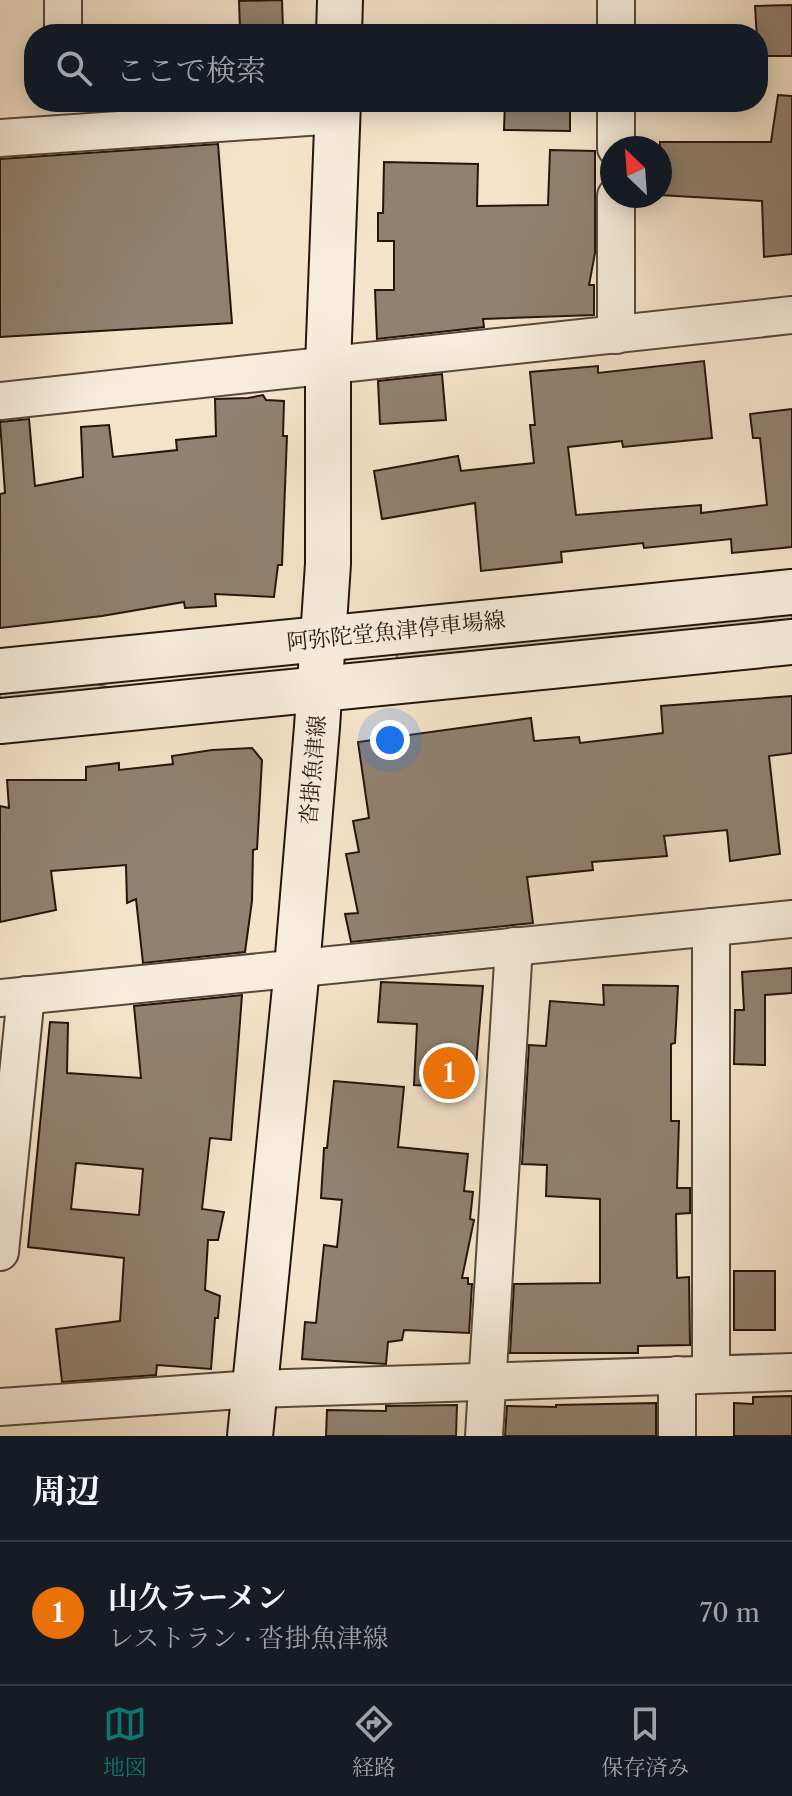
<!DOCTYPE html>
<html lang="ja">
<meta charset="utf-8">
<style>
body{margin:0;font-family:"Libre Caslon Text","Noto Serif JP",serif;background:#20242c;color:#f1f3f6}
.compass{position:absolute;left:600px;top:136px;width:72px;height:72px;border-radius:50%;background:#171b24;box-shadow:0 4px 20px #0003;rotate:335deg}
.you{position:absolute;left:390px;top:740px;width:28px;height:28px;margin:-20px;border:6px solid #fff;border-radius:50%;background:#1a73e8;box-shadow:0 0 0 12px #1a73e833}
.badge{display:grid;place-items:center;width:52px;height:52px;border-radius:50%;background:#0f766e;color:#fff;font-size:26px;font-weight:700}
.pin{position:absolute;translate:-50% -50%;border:4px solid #fff;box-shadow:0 2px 8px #0006}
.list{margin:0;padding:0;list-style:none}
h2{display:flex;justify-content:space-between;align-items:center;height:104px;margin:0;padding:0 32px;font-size:34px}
h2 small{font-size:26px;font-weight:400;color:#9ea1a6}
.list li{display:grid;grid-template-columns:52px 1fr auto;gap:24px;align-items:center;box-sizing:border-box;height:144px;padding:0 32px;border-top:2px solid #363941}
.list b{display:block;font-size:30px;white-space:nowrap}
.list p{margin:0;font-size:26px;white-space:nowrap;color:#9ea1a6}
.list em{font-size:26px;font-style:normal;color:#9ea1a6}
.icon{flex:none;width:44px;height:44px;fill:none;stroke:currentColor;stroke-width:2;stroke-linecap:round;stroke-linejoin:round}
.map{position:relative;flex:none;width:792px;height:1436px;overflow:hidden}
.search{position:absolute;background:#171b24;box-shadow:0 4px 20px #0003;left:24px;right:24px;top:24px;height:88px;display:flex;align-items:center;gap:20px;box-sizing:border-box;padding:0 28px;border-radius:32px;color:#9ea1a6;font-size:30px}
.sheet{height:248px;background:#171b24}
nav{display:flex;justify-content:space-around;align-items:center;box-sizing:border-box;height:112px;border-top:2px solid #363941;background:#171b24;font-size:22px;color:#9ea1a6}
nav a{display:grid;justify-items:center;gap:4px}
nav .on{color:#0f766e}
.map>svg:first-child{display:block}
.green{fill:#d1c1ab;stroke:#7a6b5c;stroke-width:2}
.building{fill:#918170;stroke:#24150d;stroke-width:2;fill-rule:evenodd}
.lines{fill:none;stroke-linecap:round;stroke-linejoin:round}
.minor-casing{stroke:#58493c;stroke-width:40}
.secondary-casing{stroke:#24150d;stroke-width:48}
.minor{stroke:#f8eddd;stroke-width:36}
.secondary{stroke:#f8eddd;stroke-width:44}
.labels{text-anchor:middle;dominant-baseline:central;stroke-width:6;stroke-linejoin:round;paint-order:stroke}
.street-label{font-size:22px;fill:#24150d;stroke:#f8eddd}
</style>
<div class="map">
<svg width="792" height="1436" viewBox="0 0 792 1436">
<rect width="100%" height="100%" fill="#f5e4cb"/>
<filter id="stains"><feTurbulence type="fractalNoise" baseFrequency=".0025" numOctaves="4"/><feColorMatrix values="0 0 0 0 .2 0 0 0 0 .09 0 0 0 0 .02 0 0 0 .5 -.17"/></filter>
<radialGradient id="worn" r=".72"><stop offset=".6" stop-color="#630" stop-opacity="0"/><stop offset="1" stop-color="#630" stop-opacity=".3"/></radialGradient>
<!-- green -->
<g class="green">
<path d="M 792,610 L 792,629 L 397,660 L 396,648 Z"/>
<path d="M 81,680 L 114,689 L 0,708 L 0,689 Z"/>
</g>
<!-- building -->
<g class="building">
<path d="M 282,0 L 283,30 L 240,30 L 239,1 Z"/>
<path d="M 792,5 L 792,56 L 758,56 L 755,6 Z"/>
<path d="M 778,95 L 792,96 L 792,254 L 764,257 L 762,201 L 660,195 L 660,142 L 771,142 Z"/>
<path d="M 505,102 L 570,102 L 570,131 L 504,130 Z"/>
<path d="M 218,144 L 232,323 L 0,337 L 0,159 Z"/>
<path d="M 550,150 L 595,151 L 595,253 L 589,285 L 594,285 L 594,315 L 483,319 L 484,327 L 377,339 L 375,290 L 394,290 L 394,241 L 378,241 L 378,213 L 383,213 L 384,162 L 478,164 L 477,206 L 548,205 Z"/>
<path d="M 704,361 L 712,438 L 623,447 L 622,441 L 568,447 L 576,515 L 701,505 L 701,513 L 767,505 L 760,438 L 753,438 L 750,414 L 792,409 L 792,547 L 732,553 L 731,539 L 644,548 L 643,543 L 561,552 L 562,562 L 481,571 L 475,503 L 382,519 L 374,471 L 458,456 L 461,471 L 534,463 L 530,425 L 535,425 L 530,372 L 598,366 L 598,373 Z"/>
<path d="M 442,374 L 446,420 L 380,424 L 378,381 Z"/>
<path d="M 263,395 L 266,400 L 284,401 L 283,436 L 287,436 L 282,565 L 278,565 L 274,597 L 215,594 L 216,606 L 185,608 L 184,602 L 102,616 L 0,628 L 0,494 L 5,493 L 0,422 L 29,419 L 35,486 L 83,477 L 81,427 L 109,425 L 113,457 L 177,450 L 176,440 L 216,436 L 215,399 L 248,398 Z"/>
<path d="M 792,696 L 792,753 L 769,756 L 780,854 L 730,861 L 727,830 L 664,836 L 667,856 L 592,862 L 593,870 L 527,877 L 533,923 L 351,942 L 345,914 L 358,913 L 346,854 L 359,852 L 353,821 L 369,818 L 358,742 L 531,718 L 534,741 L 579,737 L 580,743 L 663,733 L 661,706 Z"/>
<path d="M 252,748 L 262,760 L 257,849 L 253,850 L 252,901 L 245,952 L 143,963 L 136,899 L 127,903 L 126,865 L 51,871 L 56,910 L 0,922 L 0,806 L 9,808 L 7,780 L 86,780 L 86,767 L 119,763 L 119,770 L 173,764 L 172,756 L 212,750 Z"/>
<path d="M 792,968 L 792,993 L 765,995 L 765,1065 L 734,1064 L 735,1010 L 744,1010 L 742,972 Z"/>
<path d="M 381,982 L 483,986 L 474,1088 L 414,1085 L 417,1024 L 378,1022 Z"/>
<path d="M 603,985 L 678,986 L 675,1043 L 671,1044 L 671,1121 L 679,1121 L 677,1188 L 690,1188 L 690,1213 L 676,1214 L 677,1278 L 689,1277 L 690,1345 L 638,1346 L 638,1353 L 510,1353 L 514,1284 L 600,1283 L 600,1199 L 546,1196 L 547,1165 L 522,1164 L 529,1045 L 546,1046 L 550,1001 L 604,1005 Z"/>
<path d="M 242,995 L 231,1140 L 210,1138 L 202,1209 L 224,1212 L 218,1240 L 208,1240 L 205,1290 L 220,1296 L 218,1318 L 215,1318 L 211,1369 L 157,1365 L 156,1375 L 62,1382 L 56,1329 L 120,1321 L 124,1258 L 28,1247 L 50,1022 L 68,1023 L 67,1073 L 141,1078 L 134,1006 ZM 76,1163 L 143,1169 L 139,1215 L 71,1209 Z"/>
<path d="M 334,1081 L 404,1087 L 398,1147 L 468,1154 L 464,1191 L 473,1192 L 470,1219 L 474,1220 L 462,1278 L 468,1278 L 468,1284 L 472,1284 L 469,1333 L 404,1330 L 402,1340 L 388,1342 L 386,1364 L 302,1359 L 305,1322 L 316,1323 L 324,1245 L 337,1247 L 342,1200 L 321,1198 L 324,1148 L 327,1148 Z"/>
<rect x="734" y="1271" width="41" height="59"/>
<path d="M 792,1396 L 792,1436 L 734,1436 L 734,1403 L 753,1404 L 753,1397 Z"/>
<path d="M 656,1403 L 656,1436 L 505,1436 L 507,1406 L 556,1407 L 556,1405 Z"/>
<path d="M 457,1405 L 456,1436 L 326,1436 L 327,1410 L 386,1411 L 386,1406 Z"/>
</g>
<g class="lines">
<defs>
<g id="minor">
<path d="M 63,34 L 63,0"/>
<path d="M 616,34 L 616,0"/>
<path d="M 0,138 L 337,115"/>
<path d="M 616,148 L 616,102"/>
<path d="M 616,335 L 616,196"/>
<path d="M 0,401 L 792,315"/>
<path d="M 711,927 L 711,1373"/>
<path d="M 0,998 L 792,919"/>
<path d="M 0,1252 L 26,995"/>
<path d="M 0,1407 L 254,1389 L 792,1372"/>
<path d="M 484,1436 L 514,946"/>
<path d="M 677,1436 L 677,1375"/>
</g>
<g id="secondary">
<path d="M 339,34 L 340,0"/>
<path d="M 0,671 L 792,592"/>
<path d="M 0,721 L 792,642"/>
<path d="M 250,1436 L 297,968 L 317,727 L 328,564 L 328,366 L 338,102"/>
</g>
</defs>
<!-- minor casing -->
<use href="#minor" class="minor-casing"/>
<!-- secondary casing -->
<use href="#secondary" class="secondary-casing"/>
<!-- minor -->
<use href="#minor" class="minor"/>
<!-- secondary -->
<use href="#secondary" class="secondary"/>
</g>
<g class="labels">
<!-- street labels -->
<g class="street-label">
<text transform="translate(396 631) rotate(-6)">阿弥陀堂魚津停車場線</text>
<text transform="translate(313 770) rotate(-85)">沓掛魚津線</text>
</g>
</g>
<rect width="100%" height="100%" filter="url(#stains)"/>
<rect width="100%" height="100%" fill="url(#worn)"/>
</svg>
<svg class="compass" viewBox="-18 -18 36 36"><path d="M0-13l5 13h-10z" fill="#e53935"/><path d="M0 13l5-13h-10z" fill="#9ea1a6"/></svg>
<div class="you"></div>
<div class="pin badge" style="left:449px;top:1073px;background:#e8710a">1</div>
<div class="search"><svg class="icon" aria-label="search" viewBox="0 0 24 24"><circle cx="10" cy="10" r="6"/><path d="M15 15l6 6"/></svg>ここで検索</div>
</div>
<section class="sheet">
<h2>周辺<small></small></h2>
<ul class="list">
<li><span class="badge" style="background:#e8710a">1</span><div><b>山久ラーメン</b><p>レストラン · 沓掛魚津線</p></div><em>70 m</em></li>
</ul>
</section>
<nav>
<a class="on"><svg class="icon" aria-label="map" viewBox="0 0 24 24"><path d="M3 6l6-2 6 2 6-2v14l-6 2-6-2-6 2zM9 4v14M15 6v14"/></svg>地図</a>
<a><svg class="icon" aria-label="directions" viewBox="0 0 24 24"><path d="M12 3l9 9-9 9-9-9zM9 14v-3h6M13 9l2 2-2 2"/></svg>経路</a>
<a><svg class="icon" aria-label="saved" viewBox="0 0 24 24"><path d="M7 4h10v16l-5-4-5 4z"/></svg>保存済み</a>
</nav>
